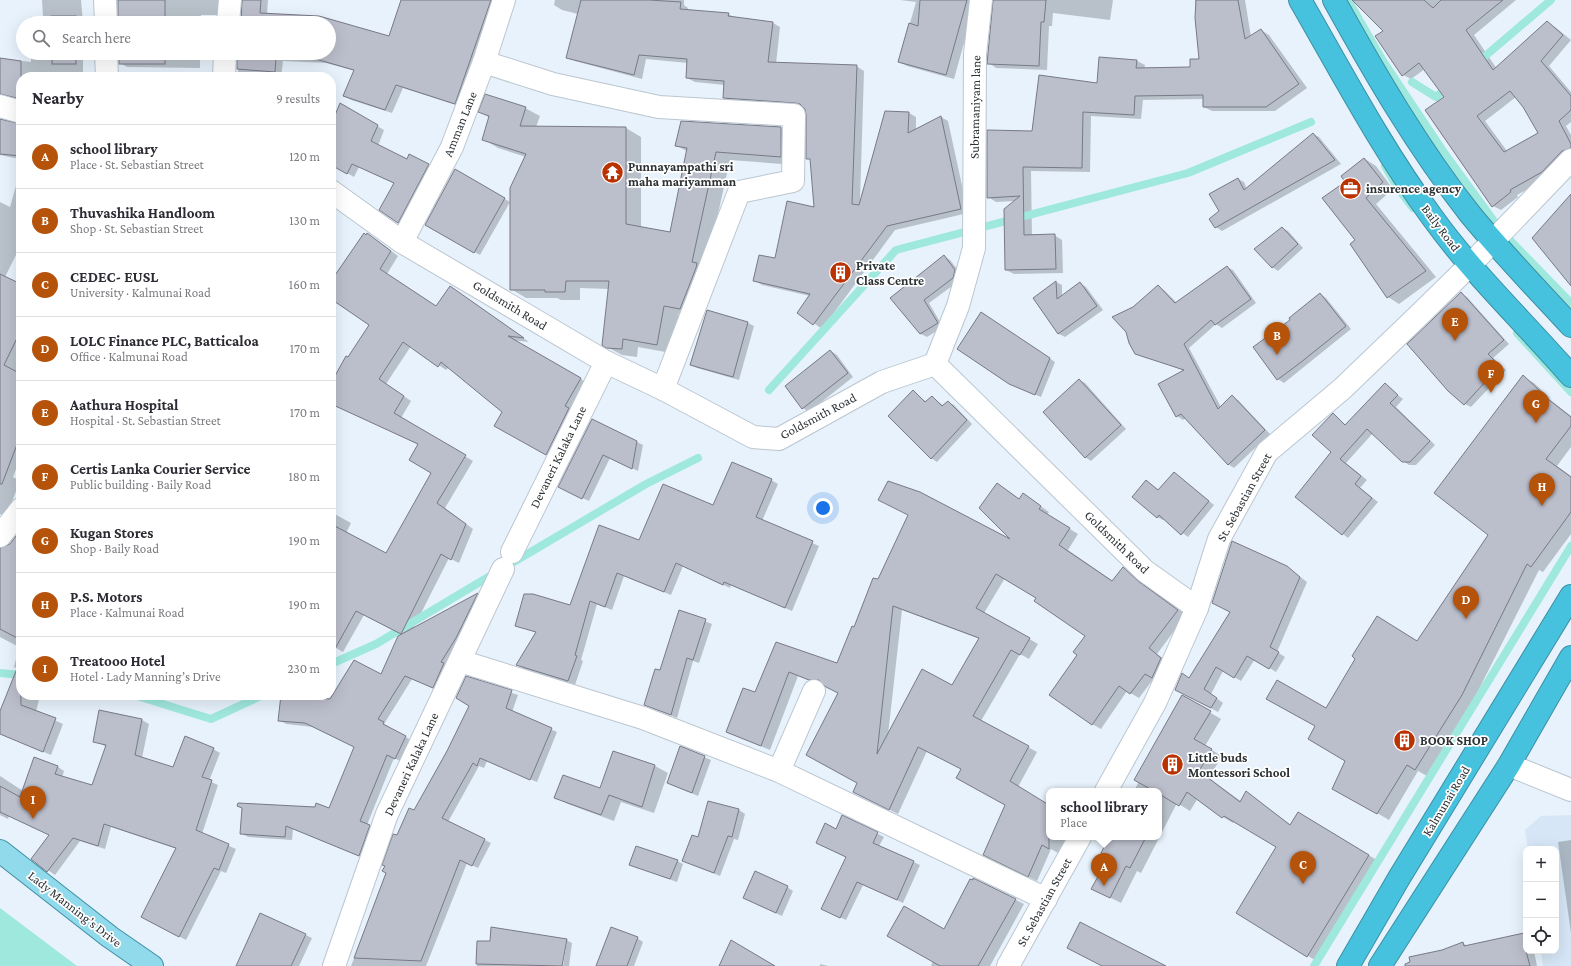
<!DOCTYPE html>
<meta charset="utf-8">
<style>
body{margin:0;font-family:"Crimson Pro",serif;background:#f7f7f7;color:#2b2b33}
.controls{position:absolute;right:12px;bottom:12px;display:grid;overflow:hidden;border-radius:8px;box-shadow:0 4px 16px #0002}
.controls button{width:36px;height:36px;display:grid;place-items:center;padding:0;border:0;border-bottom:1px solid #e1e1e2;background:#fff;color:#2b2b33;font:20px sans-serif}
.you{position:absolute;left:823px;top:508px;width:14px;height:14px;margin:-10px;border:3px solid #fff;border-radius:50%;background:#1a73e8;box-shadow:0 0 0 6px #1a73e833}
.badge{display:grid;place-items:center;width:26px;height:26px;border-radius:50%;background:#b45309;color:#fff;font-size:13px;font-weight:700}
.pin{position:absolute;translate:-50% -33px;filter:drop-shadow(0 1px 2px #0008)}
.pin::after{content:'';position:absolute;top:21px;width:14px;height:12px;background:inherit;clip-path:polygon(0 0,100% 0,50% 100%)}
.popup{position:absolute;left:1046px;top:788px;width:116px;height:52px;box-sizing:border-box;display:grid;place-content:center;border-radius:8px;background:#fff;filter:drop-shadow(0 1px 3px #0005);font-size:13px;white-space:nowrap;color:#7c7c81}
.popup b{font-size:15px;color:#2b2b33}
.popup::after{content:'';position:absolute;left:50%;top:100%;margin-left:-8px;border:8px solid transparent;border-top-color:#fff}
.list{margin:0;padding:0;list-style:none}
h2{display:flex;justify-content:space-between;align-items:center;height:52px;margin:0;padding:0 16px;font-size:17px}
h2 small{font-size:13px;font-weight:400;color:#7c7c81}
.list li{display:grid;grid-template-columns:26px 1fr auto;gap:12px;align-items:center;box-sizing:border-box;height:64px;padding:0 16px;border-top:1px solid #e1e1e2}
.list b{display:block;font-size:15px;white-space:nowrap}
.list p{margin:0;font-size:13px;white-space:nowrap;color:#7c7c81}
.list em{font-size:13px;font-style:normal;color:#7c7c81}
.icon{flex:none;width:22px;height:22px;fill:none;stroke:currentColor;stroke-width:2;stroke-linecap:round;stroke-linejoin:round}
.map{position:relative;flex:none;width:1571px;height:966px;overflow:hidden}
.search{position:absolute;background:#fff;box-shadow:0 4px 16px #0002;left:16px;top:16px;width:320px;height:44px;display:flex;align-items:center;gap:10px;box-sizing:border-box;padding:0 14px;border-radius:22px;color:#7c7c81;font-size:15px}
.panel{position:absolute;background:#fff;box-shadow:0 4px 16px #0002;left:16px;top:72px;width:320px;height:628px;border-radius:16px}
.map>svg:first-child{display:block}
.built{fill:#d6e6f6}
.water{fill:#9fe8de}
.shadow{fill:#0003;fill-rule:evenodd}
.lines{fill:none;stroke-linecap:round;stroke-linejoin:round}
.stream{stroke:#9fe8de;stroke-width:8}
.building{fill:#bbbecb;stroke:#787a86;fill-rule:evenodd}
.minor-casing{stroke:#bbc6d0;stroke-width:24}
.major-casing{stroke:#3d8fa2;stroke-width:24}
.highway-casing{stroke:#3d8fa2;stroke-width:24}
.minor{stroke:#fff;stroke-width:22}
.major{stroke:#90daeb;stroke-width:22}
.highway{stroke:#46c2de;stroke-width:22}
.labels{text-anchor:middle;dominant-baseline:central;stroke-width:3.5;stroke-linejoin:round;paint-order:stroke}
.street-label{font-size:13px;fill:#2c3134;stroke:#fff}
.poi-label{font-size:13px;font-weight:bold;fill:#2c3134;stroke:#fff;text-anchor:start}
</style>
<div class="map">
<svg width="1571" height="966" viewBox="0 0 1571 966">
<rect width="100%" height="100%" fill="#e7f2fc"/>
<!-- built -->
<path class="built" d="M 1571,815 L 1571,966 L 1543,966 L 1541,951 L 1556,951 L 1556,849 L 1528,849 L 1525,830 L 1541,816 Z"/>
<!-- water -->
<path class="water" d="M 0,908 L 77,966 L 0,966 Z"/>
<!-- shadow -->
<g class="shadow">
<path d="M 42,0 L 81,0 L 83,23 L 30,23 L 30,17 L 43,17 Z"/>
<path d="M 119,0 L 226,0 L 223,15 L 201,15 L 200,23 L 119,23 Z"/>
<path d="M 243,0 L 268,0 L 267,14 L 319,17 L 390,37 L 402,0 L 499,0 L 462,107 L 403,88 L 392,113 L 351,100 L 344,96 L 355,71 L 326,63 L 283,61 L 281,77 L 238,77 L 238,53 L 329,53 L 329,23 L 242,23 Z"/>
<path d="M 555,0 L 684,0 L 684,5 L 688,8 L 688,11 L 728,14 L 736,18 L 773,23 L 780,27 L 776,64 L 856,66 L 864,71 L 860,201 L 909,113 L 916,117 L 916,130 L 941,117 L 948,121 L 968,213 L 895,230 L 822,329 L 798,312 L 810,296 L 762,285 L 754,280 L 775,260 L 815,208 L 811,160 L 807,158 L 807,115 L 806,108 L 731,102 L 724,98 L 725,85 L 695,82 L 687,78 L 688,63 L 646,59 L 642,79 L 575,61 L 567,57 L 578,14 L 562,10 L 554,5 Z"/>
<path d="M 900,0 L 976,0 L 954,79 L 907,66 L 899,62 L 916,2 Z"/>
<path d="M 994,0 L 1113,0 L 1110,20 L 1053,13 L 1052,26 L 1049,26 L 1047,70 L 996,68 L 989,63 Z"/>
<path d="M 1195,0 L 1245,0 L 1251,37 L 1261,30 L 1269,35 L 1307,88 L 1275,111 L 1212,111 L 1204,107 L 1204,99 L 1143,100 L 1141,119 L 1091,116 L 1090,172 L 1031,171 L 1032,236 L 1054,235 L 1062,240 L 1063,273 L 1014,274 L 1006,270 L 1015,201 L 996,202 L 988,197 L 1033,132 L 1098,84 L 1137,61 L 1145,65 L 1144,69 L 1191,68 L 1200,60 Z"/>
<path d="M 1353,0 L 1516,0 L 1474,35 L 1497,69 L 1547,22 L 1555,27 L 1571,40 L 1549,66 L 1571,92 L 1571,122 L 1566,126 L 1571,135 L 1571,155 L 1550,177 L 1517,195 L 1518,197 L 1501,210 L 1493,206 L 1445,97 L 1425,69 L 1411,79 L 1403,75 L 1384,31 ZM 1516,97 L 1524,106 L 1539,134 L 1507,151 L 1485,121 Z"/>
<path d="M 31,53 L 83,53 L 83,77 L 21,77 L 21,101 L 11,97 L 4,97 L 0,100 L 0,58 L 31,62 Z"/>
<path d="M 119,53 L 200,53 L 200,68 L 127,67 L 120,63 Z"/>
<path d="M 341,105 L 384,130 L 378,146 L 407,160 L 410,155 L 435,169 L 405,227 L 398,223 L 395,184 L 359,167 L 354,177 L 331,164 L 331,117 L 335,119 Z"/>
<path d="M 525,108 L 540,116 L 536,127 L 626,128 L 641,137 L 641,227 L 671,233 L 688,152 L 676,145 L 681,122 L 781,128 L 796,136 L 795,165 L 730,160 L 695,317 L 679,313 L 671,353 L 638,347 L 637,357 L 622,355 L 603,345 L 609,289 L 580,288 L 580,300 L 561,300 L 557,298 L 526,298 L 511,289 L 526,157 L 498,148 L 483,139 L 490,118 L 480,112 Z"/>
<path d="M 0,120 L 21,127 L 19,159 L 0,155 Z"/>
<path d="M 1313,134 L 1319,137 L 1341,164 L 1222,231 L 1216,227 L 1220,211 L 1238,179 L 1244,182 L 1247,189 Z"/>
<path d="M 1365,159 L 1376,166 L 1393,189 L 1376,204 L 1436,277 L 1399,304 L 1388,297 L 1351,244 L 1356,241 L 1346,182 Z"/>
<path d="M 21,168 L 21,245 L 5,277 L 21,285 L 21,456 L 13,477 L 20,481 L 6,517 L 0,514 L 0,202 L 10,207 Z"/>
<path d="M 455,170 L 510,202 L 480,255 L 426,225 Z"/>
<path d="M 1282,228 L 1288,231 L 1303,248 L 1278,271 L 1272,267 Z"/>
<path d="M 368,234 L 398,256 L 387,274 L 437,307 L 451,287 L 529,342 L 512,340 L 588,383 L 554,458 L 496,426 L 504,411 L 449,367 L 446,370 L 411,346 L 386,384 L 411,401 L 401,418 L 473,461 L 445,508 L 473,529 L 459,563 L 449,558 L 413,629 L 478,594 L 484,598 L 440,691 L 412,679 L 384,724 L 390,727 L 390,729 L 413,741 L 402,762 L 394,758 L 367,825 L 376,830 L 366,859 L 293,829 L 292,840 L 248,837 L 241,833 L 243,808 L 238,806 L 330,810 L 355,747 L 313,727 L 286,724 L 279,720 L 331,700 L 382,675 L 403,635 L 364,615 L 343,652 L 331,645 L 331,512 L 351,523 L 346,533 L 387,554 L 432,473 L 419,445 L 331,403 L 331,385 L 371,325 L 331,298 L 331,283 Z"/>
<path d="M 944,256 L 950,260 L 961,274 L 959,281 L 929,303 L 943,327 L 927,337 L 921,334 L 891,298 Z"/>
<path d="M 1227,267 L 1233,270 L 1256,303 L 1222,328 L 1216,324 L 1189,348 L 1221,407 L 1232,397 L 1238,400 L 1270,434 L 1234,468 L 1228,464 L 1186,418 L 1183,420 L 1177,416 L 1185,371 L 1136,353 L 1134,307 L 1158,286 L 1164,290 L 1177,303 Z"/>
<path d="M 1056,282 L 1062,285 L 1062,296 L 1080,283 L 1086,287 L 1103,310 L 1065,337 L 1059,334 L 1034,299 Z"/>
<path d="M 1320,294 L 1326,298 L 1351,329 L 1284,383 L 1278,379 L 1292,321 Z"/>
<path d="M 1461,294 L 1467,297 L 1509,344 L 1493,358 L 1506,370 L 1471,407 L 1465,404 Z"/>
<path d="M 708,311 L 748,323 L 754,326 L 739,380 L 697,368 L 691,365 Z"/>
<path d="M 987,317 L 1055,362 L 1041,397 L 1017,387 Z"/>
<path d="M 831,351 L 837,355 L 853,377 L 809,412 L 803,408 Z"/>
<path d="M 1523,377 L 1534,383 L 1550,398 L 1549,399 L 1571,416 L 1571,447 L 1557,466 L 1571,476 L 1571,534 L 1543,572 L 1539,570 L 1473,701 L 1427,776 L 1418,771 L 1389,820 L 1334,788 L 1347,761 L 1326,709 L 1418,642 L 1490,535 Z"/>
<path d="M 1079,380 L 1085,383 L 1126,429 L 1091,461 L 1085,457 Z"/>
<path d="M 1385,385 L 1403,399 L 1396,407 L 1435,445 L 1416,465 L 1409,465 L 1403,461 L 1373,433 L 1346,463 L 1367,480 L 1360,488 L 1378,502 L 1348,538 L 1296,497 L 1333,452 L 1333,414 L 1346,425 Z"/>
<path d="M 913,392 L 927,402 L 932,397 L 944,406 L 948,402 L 954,405 L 972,424 L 937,462 L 931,458 Z"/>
<path d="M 592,420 L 643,445 L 638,471 L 610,458 L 589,501 L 565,490 Z"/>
<path d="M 1174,473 L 1214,505 L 1188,537 L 1164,519 L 1163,520 L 1157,517 L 1146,481 L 1159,490 Z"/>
<path d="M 771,480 L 778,484 L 762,521 L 819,546 L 792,611 L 731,585 L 730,588 L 683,566 L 671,595 L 624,576 L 612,610 L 597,604 L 581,660 L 583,661 L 575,685 L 524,669 L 518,665 L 537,633 L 516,625 L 570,606 L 640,541 Z"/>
<path d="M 1020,500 L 1032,500 L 1049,512 L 1047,515 L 1078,534 L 1068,550 L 1113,581 L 1123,568 L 1186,615 L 1157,654 L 1170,663 L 1161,682 L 1154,678 L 1139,698 L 1127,691 L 1101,729 L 1092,724 L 1078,655 L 1086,636 L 1037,598 L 1005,578 L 984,613 L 1038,644 L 1029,659 L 1020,654 L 981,721 L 1037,752 L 1018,787 L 1049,805 L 1049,837 L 1067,837 L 1058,853 L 1051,849 L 1037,881 L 993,860 L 1006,805 L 962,769 L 927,751 L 898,814 L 854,792 L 858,783 L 839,693 L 824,684 L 818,684 L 798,676 L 770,750 L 727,732 L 755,694 L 776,644 L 838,664 L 879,581 L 1014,542 ZM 902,610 L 980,639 L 952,686 L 888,735 Z"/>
<path d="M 21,540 L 21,695 L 40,695 L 36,712 L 63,724 L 51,755 L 0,734 L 0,714 L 18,669 L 14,667 L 19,647 L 0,637 L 0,551 Z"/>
<path d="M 1287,567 L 1307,582 L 1277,652 L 1285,657 L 1276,672 L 1255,659 L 1241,681 L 1223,671 L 1211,694 L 1223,703 L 1218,712 L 1183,693 L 1190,678 Z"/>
<path d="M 680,612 L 712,624 L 699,663 L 693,661 L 677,718 L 646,705 L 660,672 Z"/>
<path d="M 467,677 L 518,695 L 512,712 L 557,732 L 537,782 L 487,761 L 484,768 L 479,766 L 448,822 L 491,843 L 478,868 L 467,863 L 426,966 L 351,966 L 387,873 L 397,837 L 414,811 L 448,752 L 470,705 Z"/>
<path d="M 1182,696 L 1221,719 L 1205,746 L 1222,756 L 1209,778 L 1242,802 L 1247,793 L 1291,825 L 1309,819 L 1380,862 L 1318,962 L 1237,913 L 1278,847 L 1235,821 L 1233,823 L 1223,817 L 1198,798 L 1190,811 L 1177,803 L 1141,873 L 1137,871 L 1121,903 L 1103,894 L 1110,857 L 1110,837 L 1159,837 L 1159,791 L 1134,791 Z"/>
<path d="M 100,711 L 142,720 L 149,724 L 142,758 L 174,769 L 213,749 L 220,753 L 209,781 L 218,785 L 202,834 L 236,849 L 226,873 L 221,871 L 186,940 L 149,921 L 177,849 L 111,827 L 105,849 L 80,841 L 55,875 L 32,859 L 50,835 L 9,816 L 8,819 L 0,815 L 0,776 L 23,791 L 58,767 L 64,771 L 62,778 L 92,786 L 107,747 L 94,741 Z"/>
<path d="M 681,747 L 711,760 L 698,796 L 668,783 Z"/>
<path d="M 613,752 L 655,766 L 668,773 L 654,813 L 621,802 L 614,821 L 568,804 L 556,797 L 601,790 Z"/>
<path d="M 709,802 L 739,810 L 745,814 L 738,840 L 734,839 L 720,876 L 683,861 L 698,838 Z"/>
<path d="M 843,816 L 884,837 L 879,846 L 920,865 L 903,903 L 863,885 L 846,920 L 828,912 L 847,858 L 817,843 L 836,830 Z"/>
<path d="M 1571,840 L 1571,933 L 1558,842 Z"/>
<path d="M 677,861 L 683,864 L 677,882 L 631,865 Z"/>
<path d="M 974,879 L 1024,904 L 990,966 L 931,966 L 944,930 Z"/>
<path d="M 787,887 L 793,891 L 782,916 L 750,901 Z"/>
<path d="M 260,914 L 312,938 L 299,966 L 237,966 Z"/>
<path d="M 1524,934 L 1526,936 L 1526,951 L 1534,951 L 1537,966 L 1439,966 L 1463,943 L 1467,946 Z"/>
<path d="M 637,938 L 643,942 L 634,966 L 597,966 Z"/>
<path d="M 566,940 L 572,943 L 569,966 L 563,966 L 567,941 L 565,941 L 561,966 L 477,966 L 478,942 Z"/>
<path d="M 820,964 L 828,966 L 820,966 Z"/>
</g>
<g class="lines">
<!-- stream -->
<g class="stream">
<path d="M 1348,0 L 1383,61 L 1443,151 L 1502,232 L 1571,303"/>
<path d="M 1477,63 L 1551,0"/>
<path d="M 1412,82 L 1436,97 L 1450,86"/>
<path d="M 1385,166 L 1397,187 L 1413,208"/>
<path d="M 1517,333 L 1571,392"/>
<path d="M 769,390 L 896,250 L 1188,173 L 1311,122"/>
<path d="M 512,563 L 646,484 L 698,458"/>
<path d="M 331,664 L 376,644 L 495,573"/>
<path d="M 0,673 L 21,675"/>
<path d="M 134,695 L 211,719 L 263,695"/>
<path d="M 1314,966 L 1571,546"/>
</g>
</g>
<!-- building -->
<g class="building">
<rect x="118" y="0" width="47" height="23"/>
<path d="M 242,0 L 261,0 L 260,13 L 319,16 L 389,36 L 401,0 L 491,0 L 455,104 L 396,85 L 385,110 L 343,96 L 354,70 L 319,60 L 276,58 L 275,72 L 237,69 L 237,53 L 329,53 L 329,23 L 241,23 Z"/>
<path d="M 581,0 L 649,0 L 681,2 L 680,9 L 729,13 L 728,16 L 773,22 L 768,62 L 857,65 L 852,204 L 859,205 L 885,111 L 909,112 L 908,133 L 941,116 L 961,209 L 887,226 L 813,325 L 797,313 L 810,294 L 753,281 L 759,255 L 775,258 L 787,201 L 814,207 L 810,159 L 806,159 L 806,115 L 805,109 L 800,104 L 795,103 L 723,98 L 724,81 L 686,78 L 687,59 L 639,55 L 634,75 L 566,58 Z"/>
<path d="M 920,0 L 967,0 L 946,75 L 898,62 L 909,23 L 918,26 Z"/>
<path d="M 993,0 L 1046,0 L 1044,22 L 1041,22 L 1039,66 L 987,64 Z"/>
<path d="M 1196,0 L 1238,0 L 1245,39 L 1261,29 L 1299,84 L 1266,107 L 1203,107 L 1203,95 L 1135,96 L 1134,115 L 1083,112 L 1082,168 L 1023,167 L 1024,235 L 1055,234 L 1056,269 L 1005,270 L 1004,209 L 1020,196 L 987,198 L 987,130 L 1032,131 L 1039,75 L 1097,83 L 1099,57 L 1137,60 L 1136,68 L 1190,67 L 1190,59 L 1199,59 L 1195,18 Z"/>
<path d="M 1352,0 L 1424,0 L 1433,8 L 1441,0 L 1503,0 L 1466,30 L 1493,70 L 1547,21 L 1563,35 L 1541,61 L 1571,96 L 1571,110 L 1559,121 L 1571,144 L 1571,148 L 1562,151 L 1542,172 L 1510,190 L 1511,192 L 1492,207 L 1425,110 L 1444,97 L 1419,63 L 1402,76 L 1375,36 L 1383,31 ZM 1510,91 L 1523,107 L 1538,133 L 1504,152 L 1477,116 Z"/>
<rect x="51" y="16" width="25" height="7"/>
<rect x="52" y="53" width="24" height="11"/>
<rect x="119" y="53" width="46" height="11"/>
<path d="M 0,58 L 21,61 L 21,99 L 0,94 Z"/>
<path d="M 485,94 L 526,107 L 520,126 L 626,127 L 626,224 L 670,232 L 687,148 L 675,146 L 681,121 L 781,127 L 781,157 L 716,152 L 692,262 L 697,263 L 696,268 L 680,309 L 664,306 L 657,345 L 623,339 L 622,349 L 606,348 L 602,345 L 609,281 L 566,281 L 565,292 L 545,292 L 545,290 L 510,290 L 510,188 L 526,154 L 482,140 L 489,116 L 478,112 Z"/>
<path d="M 340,103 L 378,125 L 371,141 L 407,159 L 409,154 L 429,164 L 398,223 L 379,210 L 394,183 L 352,164 L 347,174 L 331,165 L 331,125 Z"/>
<path d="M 0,119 L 21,124 L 21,156 L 0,154 Z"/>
<path d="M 1313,133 L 1335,160 L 1215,228 L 1209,219 L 1219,211 L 1209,194 L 1238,178 L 1244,190 Z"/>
<path d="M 1364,158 L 1383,182 L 1366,198 L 1426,271 L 1387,298 L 1350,244 L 1355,240 L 1322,198 L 1345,182 L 1341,176 Z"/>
<path d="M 455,169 L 505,198 L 474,253 L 425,225 Z"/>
<path d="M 1571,194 L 1571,286 L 1532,238 Z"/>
<path d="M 1282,227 L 1298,244 L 1272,268 L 1254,249 Z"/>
<path d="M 364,233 L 366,235 L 367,233 L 391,251 L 380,269 L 436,306 L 450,286 L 524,338 L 508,336 L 581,378 L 565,406 L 569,408 L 546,455 L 494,426 L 502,412 L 441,362 L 438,367 L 403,342 L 379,379 L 404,396 L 394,413 L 466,455 L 437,503 L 466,524 L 451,560 L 441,554 L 401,634 L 356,611 L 331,656 L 331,524 L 386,553 L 431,473 L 409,460 L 418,444 L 331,404 L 331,383 L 346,356 L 348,357 L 369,325 L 331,299 L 331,281 Z"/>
<path d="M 944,255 L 955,270 L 953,278 L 924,300 L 938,323 L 920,334 L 890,298 Z"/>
<path d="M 1227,266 L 1251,299 L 1215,325 L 1211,320 L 1184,344 L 1218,409 L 1232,395 L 1265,430 L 1228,465 L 1181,414 L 1176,417 L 1158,384 L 1184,370 L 1135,354 L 1129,343 L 1126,332 L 1112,317 L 1133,307 L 1158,285 L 1175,303 Z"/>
<path d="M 0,274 L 21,284 L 21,330 L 4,365 L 21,374 L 21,434 L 2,484 L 0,484 Z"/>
<path d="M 1056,281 L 1057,299 L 1080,282 L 1097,306 L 1058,334 L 1033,298 Z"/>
<path d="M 1461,292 L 1504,340 L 1488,354 L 1500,366 L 1464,405 L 1448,391 L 1407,344 Z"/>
<path d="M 1320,293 L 1346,326 L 1300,363 L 1277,380 L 1253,347 L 1290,320 L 1289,318 Z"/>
<path d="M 707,310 L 748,322 L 733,377 L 690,365 Z"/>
<path d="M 981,312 L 1050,358 L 1035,395 L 1009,384 L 957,349 Z"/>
<path d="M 830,350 L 848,373 L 802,409 L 785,386 Z"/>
<path d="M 1523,375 L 1540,391 L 1539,392 L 1571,417 L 1571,426 L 1546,459 L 1571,477 L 1571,512 L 1531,567 L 1527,564 L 1462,695 L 1415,770 L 1407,765 L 1377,814 L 1332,789 L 1345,761 L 1308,739 L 1315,726 L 1266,699 L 1277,680 L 1326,708 L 1355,659 L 1352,656 L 1377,616 L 1417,641 L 1488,535 L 1434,493 Z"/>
<path d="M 1079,379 L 1121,425 L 1085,458 L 1043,412 Z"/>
<path d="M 1385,383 L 1398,395 L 1390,403 L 1430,441 L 1410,462 L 1402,462 L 1367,429 L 1340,459 L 1361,476 L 1355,484 L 1372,498 L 1342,535 L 1295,497 L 1331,452 L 1312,435 L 1333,413 L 1345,425 Z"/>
<path d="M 913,390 L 925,402 L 932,396 L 942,406 L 948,401 L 967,420 L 931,459 L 888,416 Z"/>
<path d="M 592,419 L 637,441 L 632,469 L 603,455 L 582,499 L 558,487 Z"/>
<path d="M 732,462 L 772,479 L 756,517 L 813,541 L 785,608 L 724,582 L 723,585 L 676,563 L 664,592 L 617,573 L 605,607 L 590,601 L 575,655 L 577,656 L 568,681 L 516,665 L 536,632 L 515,626 L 524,594 L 533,594 L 570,605 L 599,525 L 639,540 L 663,484 L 713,505 Z"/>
<path d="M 1174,472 L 1209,501 L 1181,535 L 1159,515 L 1157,518 L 1132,497 L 1146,480 L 1158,490 Z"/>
<path d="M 888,481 L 920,492 L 1010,539 L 979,508 L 997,483 L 1019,499 L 1023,493 L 1041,506 L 1039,509 L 1070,528 L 1059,545 L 1112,581 L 1123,567 L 1138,581 L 1178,610 L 1149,648 L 1161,658 L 1152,678 L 1145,674 L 1130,694 L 1119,686 L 1092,725 L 1049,695 L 1077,655 L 1073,652 L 1085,636 L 1034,601 L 1036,598 L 996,574 L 976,608 L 1030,638 L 1020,655 L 1011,650 L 973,716 L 1029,746 L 1010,781 L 1049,805 L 1049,849 L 1042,845 L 1028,877 L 983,855 L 1005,805 L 956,778 L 961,769 L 918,747 L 889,810 L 853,792 L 857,783 L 806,755 L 838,693 L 826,687 L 819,680 L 809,680 L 789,672 L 761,746 L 726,732 L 743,688 L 755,692 L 776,642 L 837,663 L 852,626 L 854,627 L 873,578 L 878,579 L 908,515 L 878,500 ZM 893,606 L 979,638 L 952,685 L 922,669 L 877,754 Z"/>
<path d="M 16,536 L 21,539 L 21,640 L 0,629 L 0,548 L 10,544 Z"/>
<path d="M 1232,541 L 1287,566 L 1300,577 L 1270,647 L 1279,652 L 1269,669 L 1247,656 L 1234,678 L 1216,667 L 1204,689 L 1217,698 L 1211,708 L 1175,690 L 1182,673 L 1189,678 L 1230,612 L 1212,603 Z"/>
<path d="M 478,593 L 456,638 L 441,662 L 444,663 L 433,688 L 405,676 L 378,719 L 384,722 L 383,724 L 406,736 L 395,759 L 387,755 L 360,821 L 370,825 L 359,856 L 286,826 L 285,837 L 240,834 L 242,808 L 237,806 L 238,803 L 315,807 L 316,803 L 329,808 L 354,747 L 305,723 L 278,721 L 281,695 L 330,699 L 354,660 L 381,674 L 398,636 Z"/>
<path d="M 679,610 L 706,619 L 693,660 L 687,658 L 671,715 L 644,705 L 655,669 L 660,670 Z"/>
<path d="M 20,661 L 21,705 L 56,718 L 43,752 L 0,734 L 0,711 Z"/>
<path d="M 466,676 L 512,690 L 506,708 L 552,728 L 530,780 L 480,758 L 477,766 L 473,763 L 442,818 L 485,839 L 472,866 L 460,860 L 421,961 L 354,958 L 386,873 L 382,871 L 385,866 L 382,865 L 393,834 L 397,835 L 409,808 L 414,810 L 447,751 L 469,706 L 456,698 Z"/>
<path d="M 1182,695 L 1211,711 L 1194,739 L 1212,749 L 1199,771 L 1240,802 L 1246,791 L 1290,825 L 1298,812 L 1369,855 L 1307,957 L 1236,913 L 1276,847 L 1224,816 L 1222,818 L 1187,792 L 1179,806 L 1159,794 L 1159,791 L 1154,791 L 1134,780 Z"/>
<path d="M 99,710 L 142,719 L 135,755 L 173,767 L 185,736 L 214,748 L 202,777 L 212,780 L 196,830 L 229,844 L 219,870 L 214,868 L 179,937 L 141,917 L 176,848 L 104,824 L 98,846 L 73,838 L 47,872 L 31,859 L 49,835 L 0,812 L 0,786 L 20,797 L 34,757 L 58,766 L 55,774 L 92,785 L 106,745 L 93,742 Z"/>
<path d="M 680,746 L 705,756 L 692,793 L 667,783 Z"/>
<path d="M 613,751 L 655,765 L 642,807 L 609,795 L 601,815 L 554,798 L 563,775 L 600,788 Z"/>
<path d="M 708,801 L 739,809 L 732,837 L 728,836 L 714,873 L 682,861 L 692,835 L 698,837 Z"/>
<path d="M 842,815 L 878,832 L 873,843 L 914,861 L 897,900 L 857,882 L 840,918 L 821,909 L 846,857 L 816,843 L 825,823 L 836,829 Z"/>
<path d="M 1109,837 L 1146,837 L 1130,868 L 1126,866 L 1110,898 L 1091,889 L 1109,857 L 1101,853 Z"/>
<path d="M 636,846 L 678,860 L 670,879 L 629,865 Z"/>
<path d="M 755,871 L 788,886 L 776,913 L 743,898 Z"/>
<path d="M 973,878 L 1016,899 L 978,966 L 940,966 L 887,936 L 904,906 L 944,929 L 970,879 L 973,880 Z"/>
<path d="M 260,913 L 306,934 L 291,966 L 236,966 Z"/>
<path d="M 1080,922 L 1166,966 L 1102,966 L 1067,948 Z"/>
<path d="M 491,927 L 567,939 L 562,966 L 476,964 L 477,941 L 490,941 Z"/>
<path d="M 611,927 L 638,937 L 627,966 L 596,966 Z"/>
<path d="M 1524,933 L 1526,951 L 1530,966 L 1405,966 L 1405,964 L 1410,962 L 1409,957 L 1442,950 L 1463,942 L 1464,946 Z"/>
<path d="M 731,940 L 775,966 L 719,966 Z"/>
</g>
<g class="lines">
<defs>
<g id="minor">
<path d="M 105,0 L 106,23"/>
<path d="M 228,23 L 230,0"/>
<path d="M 106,53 L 107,77"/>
<path d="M 484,62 L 553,84 L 659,107 L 794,115 L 793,181 L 739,192 L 663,389"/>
<path d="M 224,77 L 225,53"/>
<path d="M 0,106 L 21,112"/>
<path d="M 331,191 L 402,242 L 606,362 L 663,389 L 753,437 L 779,439 L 882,382 L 935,364 L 1145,571 L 1197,608"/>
<path d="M 402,242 L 452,147 L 484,62 L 504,0"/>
<path d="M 935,364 L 958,306 L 974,248 L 975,54 L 981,0"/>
<path d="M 0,536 L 21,509"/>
<path d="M 512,552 L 606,362"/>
<path d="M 460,661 L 643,718 L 779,771 L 1046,899"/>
<path d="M 1509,765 L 1571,790"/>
<path d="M 779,771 L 814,691"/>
<path d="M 1106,791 L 1155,703 L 1197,608 L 1219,539 L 1267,452 L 1342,389 L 1418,316 L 1470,265 L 1571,160"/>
<path d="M 334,966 L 387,814 L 503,569"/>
<path d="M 1008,966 L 1080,837"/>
</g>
<path id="major" d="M 0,851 L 110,937 L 152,966"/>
<g id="highway">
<path d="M 1300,0 C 1342,73 1382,149 1432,217 C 1473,274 1525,323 1571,376"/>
<path d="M 1334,0 C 1375,74 1418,148 1470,214 C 1502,253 1537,289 1571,326"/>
<path d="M 1348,966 L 1399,878 L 1571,596"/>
<path d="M 1380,966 L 1509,765 L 1571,657"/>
</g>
</defs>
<!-- minor casing -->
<use href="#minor" class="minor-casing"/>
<!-- major casing -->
<use href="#major" class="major-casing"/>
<!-- highway casing -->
<use href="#highway" class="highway-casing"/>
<!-- minor -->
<use href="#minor" class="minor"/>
<!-- major -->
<use href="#major" class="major"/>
<!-- highway -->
<use href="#highway" class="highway"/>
</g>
<!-- icons -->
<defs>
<symbol id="temple-disc" viewBox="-11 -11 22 22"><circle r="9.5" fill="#ba3200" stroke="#fff"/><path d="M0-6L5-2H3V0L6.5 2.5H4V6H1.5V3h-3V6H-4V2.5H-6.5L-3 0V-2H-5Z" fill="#fff"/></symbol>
<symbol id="office-disc" viewBox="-11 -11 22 22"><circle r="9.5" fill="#ba3200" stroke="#fff"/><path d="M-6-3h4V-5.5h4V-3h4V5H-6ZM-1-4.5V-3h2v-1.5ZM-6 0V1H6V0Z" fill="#fff"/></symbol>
<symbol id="building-disc" viewBox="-11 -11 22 22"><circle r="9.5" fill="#ba3200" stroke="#fff"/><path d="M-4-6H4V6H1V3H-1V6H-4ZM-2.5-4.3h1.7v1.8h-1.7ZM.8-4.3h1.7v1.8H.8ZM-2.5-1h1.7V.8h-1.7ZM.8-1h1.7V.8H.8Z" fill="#fff"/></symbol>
</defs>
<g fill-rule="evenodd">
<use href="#temple-disc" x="600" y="160" width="25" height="25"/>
<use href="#office-disc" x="1338" y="176" width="25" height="25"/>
<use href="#building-disc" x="828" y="260" width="25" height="25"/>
<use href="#building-disc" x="1392" y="728" width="25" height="25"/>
<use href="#building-disc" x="1160" y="752" width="25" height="25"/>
</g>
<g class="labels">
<!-- street labels -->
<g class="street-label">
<text transform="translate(975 107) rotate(-89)">Subramaniyam lane</text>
<text transform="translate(460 124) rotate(-68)">Amman Lane</text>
<text transform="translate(1441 228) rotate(53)">Baily Road</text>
<text transform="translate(510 305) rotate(31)">Goldsmith Road</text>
<text transform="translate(818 416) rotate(-28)">Goldsmith Road</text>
<text transform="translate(558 457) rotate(-64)">Devaneri Kalaka Lane</text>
<text transform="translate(1244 497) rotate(-61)">St. Sebastian Street</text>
<text transform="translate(1117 542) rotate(44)">Goldsmith Road</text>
<text transform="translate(411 764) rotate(-65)">Devaneri Kalaka Lane</text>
<text transform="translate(1446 801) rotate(-59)">Kalmunai Road</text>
<text transform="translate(1044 902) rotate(-61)">St. Sebastian Street</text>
<text transform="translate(75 909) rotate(38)">Lady Manning’s Drive</text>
</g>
<!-- poi labels -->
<g class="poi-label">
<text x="628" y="166">Punnayampathi sri<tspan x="628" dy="15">maha mariyamman</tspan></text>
<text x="1366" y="188">insurence agency</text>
<text x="856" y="265">Private<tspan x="856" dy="15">Class Centre</tspan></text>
<text x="1420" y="740">BOOK SHOP</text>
<text x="1188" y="757">Little buds<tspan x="1188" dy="15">Montessori School</tspan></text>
</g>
</g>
</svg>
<div class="controls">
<button>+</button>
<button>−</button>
<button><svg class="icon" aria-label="locate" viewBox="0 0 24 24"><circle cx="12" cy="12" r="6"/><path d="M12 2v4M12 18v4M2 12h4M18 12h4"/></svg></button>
</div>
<div class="you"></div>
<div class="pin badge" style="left:1104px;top:886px">A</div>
<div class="popup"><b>school library</b>Place</div>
<div class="pin badge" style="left:1277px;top:355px">B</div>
<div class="pin badge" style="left:1303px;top:884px">C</div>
<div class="pin badge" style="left:1466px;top:619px">D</div>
<div class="pin badge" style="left:1455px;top:341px">E</div>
<div class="pin badge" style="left:1491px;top:393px">F</div>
<div class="pin badge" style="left:1536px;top:423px">G</div>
<div class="pin badge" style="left:1542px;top:506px">H</div>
<div class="pin badge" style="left:33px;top:819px">I</div>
<div class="search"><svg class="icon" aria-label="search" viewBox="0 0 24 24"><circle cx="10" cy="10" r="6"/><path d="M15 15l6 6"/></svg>Search here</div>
<section class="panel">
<h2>Nearby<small>9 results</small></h2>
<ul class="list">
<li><span class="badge">A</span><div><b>school library</b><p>Place · St. Sebastian Street</p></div><em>120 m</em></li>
<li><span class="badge">B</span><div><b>Thuvashika Handloom</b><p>Shop · St. Sebastian Street</p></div><em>130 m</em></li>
<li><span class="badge">C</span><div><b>CEDEC- EUSL</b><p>University · Kalmunai Road</p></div><em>160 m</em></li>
<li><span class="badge">D</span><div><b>LOLC Finance PLC, Batticaloa</b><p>Office · Kalmunai Road</p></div><em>170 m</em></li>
<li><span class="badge">E</span><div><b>Aathura Hospital</b><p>Hospital · St. Sebastian Street</p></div><em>170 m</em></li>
<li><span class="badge">F</span><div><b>Certis Lanka Courier Service</b><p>Public building · Baily Road</p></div><em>180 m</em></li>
<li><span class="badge">G</span><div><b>Kugan Stores</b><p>Shop · Baily Road</p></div><em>190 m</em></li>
<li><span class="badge">H</span><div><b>P.S. Motors</b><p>Place · Kalmunai Road</p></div><em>190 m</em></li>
<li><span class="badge">I</span><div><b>Treatooo Hotel</b><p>Hotel · Lady Manning’s Drive</p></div><em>230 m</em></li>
</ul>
</section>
</div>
